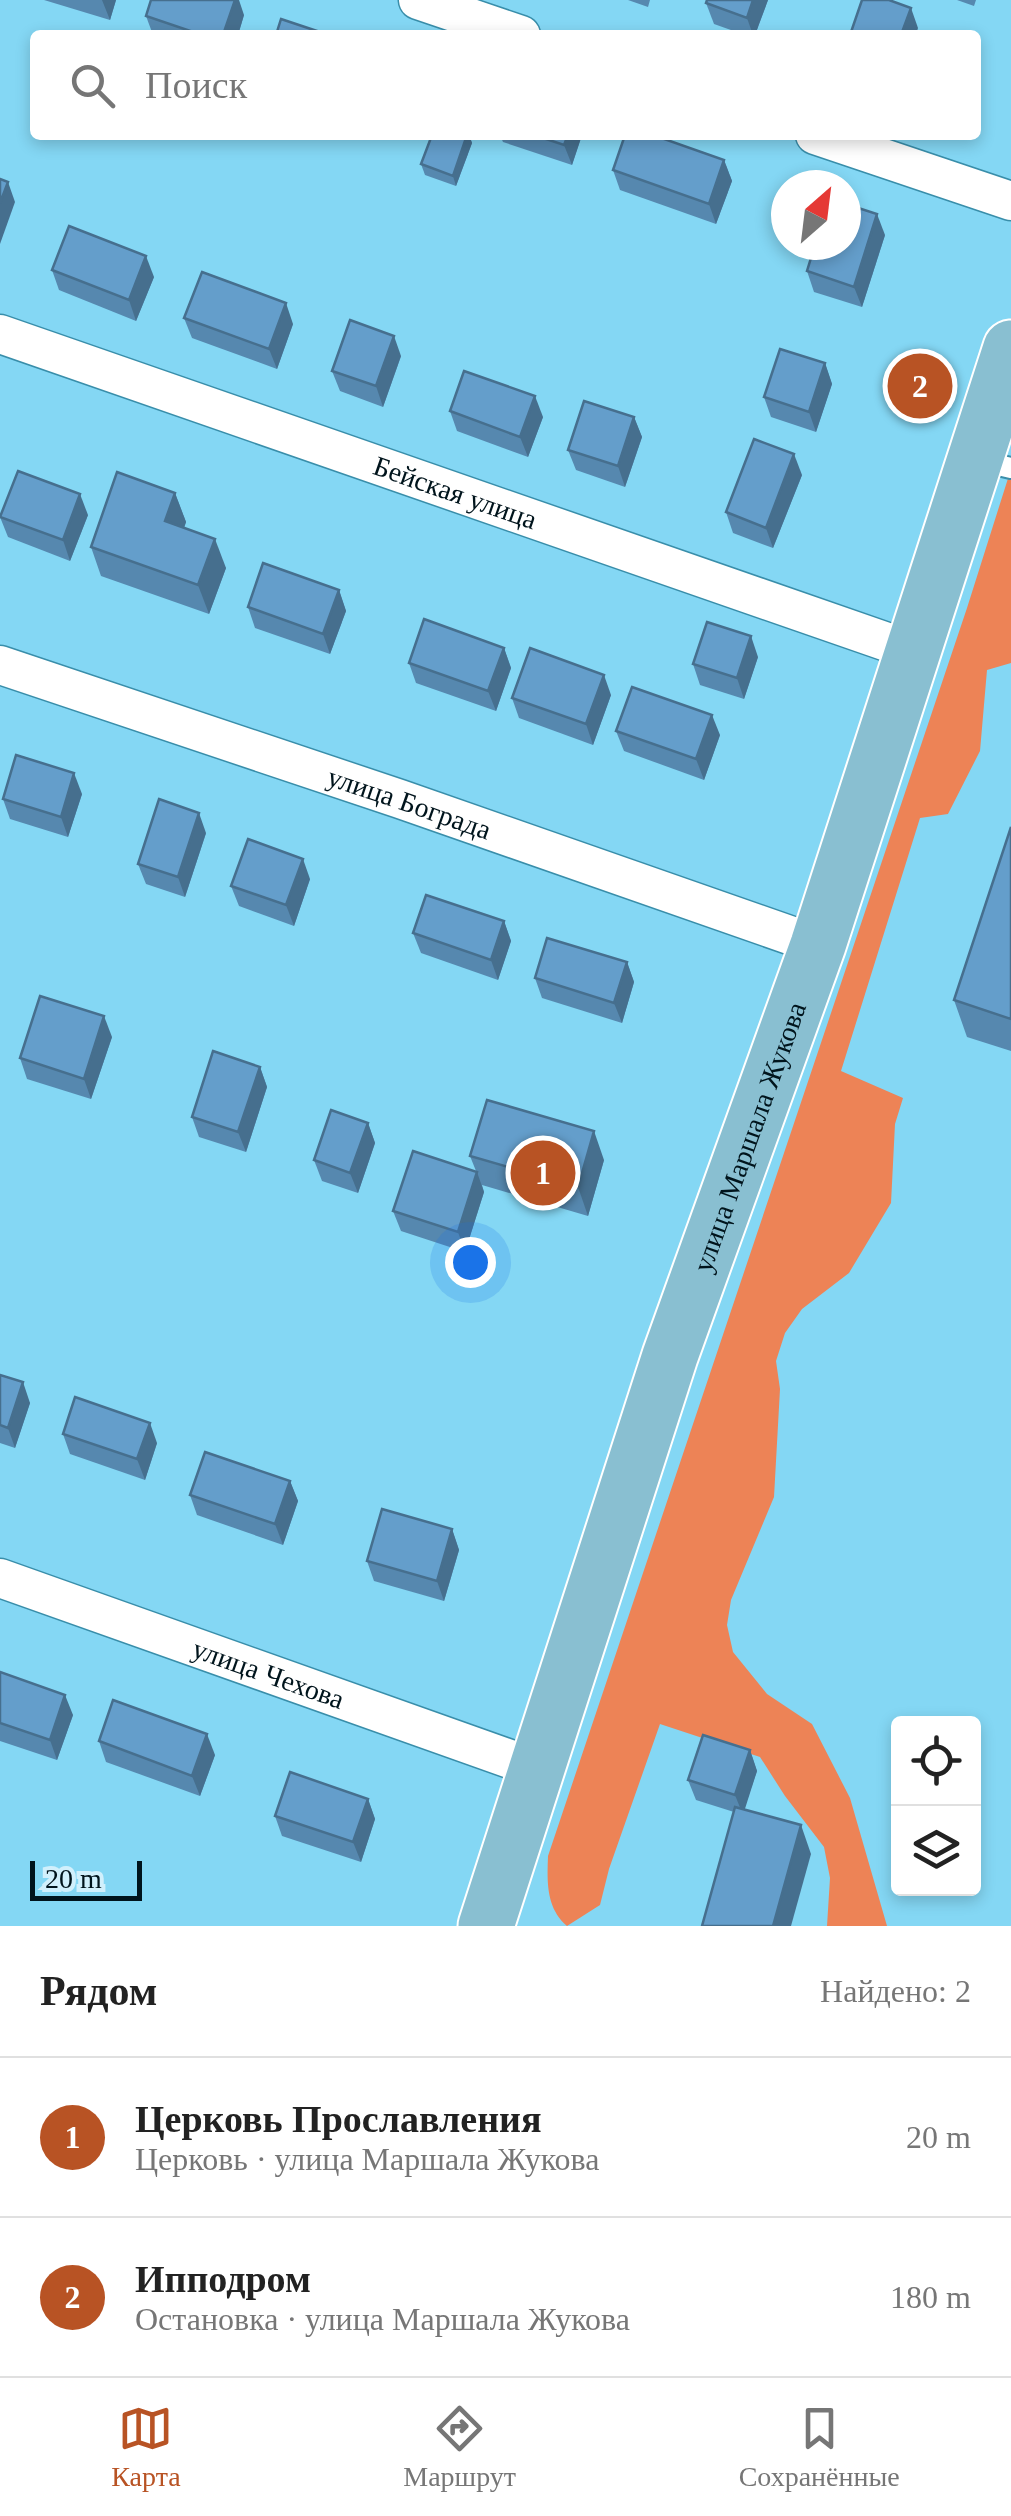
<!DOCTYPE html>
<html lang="ru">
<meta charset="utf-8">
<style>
body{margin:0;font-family:Georgia,serif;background:#f6f6f6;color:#222}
.controls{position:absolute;right:30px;bottom:30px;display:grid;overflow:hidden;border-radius:10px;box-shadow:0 5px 15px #0003}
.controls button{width:90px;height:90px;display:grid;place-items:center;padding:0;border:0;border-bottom:2px solid #e0e0e0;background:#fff;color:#222;font:50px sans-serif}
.compass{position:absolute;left:771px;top:170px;width:90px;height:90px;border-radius:50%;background:#fff;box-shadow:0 5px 15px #0003;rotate:28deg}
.scale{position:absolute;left:30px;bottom:25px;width:112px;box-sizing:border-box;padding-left:10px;border:5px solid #00141c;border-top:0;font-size:28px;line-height:35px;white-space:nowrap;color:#00141c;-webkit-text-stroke:8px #d1f0fc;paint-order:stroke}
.you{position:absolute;left:470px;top:1262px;width:35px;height:35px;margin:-25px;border:8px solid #fff;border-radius:50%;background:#1a73e8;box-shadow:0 0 0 15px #1a73e833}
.badge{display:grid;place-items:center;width:65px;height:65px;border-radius:50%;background:#b85324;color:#fff;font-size:32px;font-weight:700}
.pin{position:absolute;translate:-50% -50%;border:5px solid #fff;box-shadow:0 2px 10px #0006}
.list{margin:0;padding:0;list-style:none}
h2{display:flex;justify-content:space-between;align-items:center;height:130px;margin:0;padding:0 40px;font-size:42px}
h2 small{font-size:32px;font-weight:400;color:#767676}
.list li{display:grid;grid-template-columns:65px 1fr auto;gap:30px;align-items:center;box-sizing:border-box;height:160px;padding:0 40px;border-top:2px solid #e0e0e0}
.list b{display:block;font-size:38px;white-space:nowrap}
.list p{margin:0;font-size:32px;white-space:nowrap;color:#767676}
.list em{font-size:32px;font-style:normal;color:#767676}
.icon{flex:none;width:55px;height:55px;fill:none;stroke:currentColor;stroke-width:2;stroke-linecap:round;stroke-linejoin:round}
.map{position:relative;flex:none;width:1011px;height:1926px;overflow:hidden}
.search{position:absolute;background:#fff;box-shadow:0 5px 15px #0003;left:30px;right:30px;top:30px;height:110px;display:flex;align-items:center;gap:25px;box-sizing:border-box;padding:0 35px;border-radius:10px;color:#767676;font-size:38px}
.sheet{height:450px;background:#fff}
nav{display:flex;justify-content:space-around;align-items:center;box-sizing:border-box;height:140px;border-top:2px solid #e0e0e0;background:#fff;font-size:28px;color:#767676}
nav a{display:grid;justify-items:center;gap:5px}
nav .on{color:#b85324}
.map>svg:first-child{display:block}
.green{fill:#ed8356}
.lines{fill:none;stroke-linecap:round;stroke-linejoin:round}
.service-casing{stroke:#398eaa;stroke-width:24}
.minor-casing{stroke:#398eaa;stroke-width:41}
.primary-casing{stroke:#fff;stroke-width:59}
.service{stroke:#fff;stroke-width:20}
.minor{stroke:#fff;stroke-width:38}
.primary{stroke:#89bfd1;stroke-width:55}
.wall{fill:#5688af}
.shaded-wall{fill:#466f8e}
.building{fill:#649ecb;stroke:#466f8e;stroke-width:2.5}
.labels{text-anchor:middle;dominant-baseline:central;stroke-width:10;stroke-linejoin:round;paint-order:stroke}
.street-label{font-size:28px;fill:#00141c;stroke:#d1f0fc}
</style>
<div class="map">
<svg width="1011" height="1926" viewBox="0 0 1011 1926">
<rect width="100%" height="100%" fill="#84d7f4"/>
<!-- green -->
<path class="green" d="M 1011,469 L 1011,663 L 987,670 L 980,751 L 948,814 L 920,818 L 841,1071 L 903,1098 L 895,1124 L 891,1203 L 849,1273 L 802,1309 L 785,1333 L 776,1361 L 780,1389 L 774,1497 L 731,1600 L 727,1625 L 733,1652 L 767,1694 L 812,1724 L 850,1798 L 887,1926 L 827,1926 L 830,1878 L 824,1847 L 785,1796 L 760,1757 L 660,1724 L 609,1869 L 600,1905 L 567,1926 C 546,1908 547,1882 548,1856 L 967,608 Z"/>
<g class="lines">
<defs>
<path id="service" d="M 977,460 L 1011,468"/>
<g id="minor">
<path d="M 418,0 L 521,35"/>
<path d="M 815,135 L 1011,201"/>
<path id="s1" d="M 0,334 L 913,651"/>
<path id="s2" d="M 0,665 L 400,799 L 818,945"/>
<path id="s3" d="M 0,1578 L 538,1769"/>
</g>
<g id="primary">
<path id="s4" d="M 486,1926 L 670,1356 L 818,945 L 1011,348"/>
</g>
</defs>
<!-- service casing -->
<use href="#service" class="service-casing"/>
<!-- minor casing -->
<use href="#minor" class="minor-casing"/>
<!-- primary casing -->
<use href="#primary" class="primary-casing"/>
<!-- service -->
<use href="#service" class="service"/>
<!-- minor -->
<use href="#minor" class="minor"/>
<!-- primary -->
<use href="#primary" class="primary"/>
</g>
<!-- wall -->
<g class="wall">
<path d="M 44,0 L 116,0 L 110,20 Z"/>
<path d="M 628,0 L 650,0 L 648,7 Z"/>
<path d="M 768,0 L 755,35 L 745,35 L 714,24 L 706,3 Z"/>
<path d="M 957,0 L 976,0 L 974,6 Z"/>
<path d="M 244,15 L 238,35 L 153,35 L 146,16 Z"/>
<path d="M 432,135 L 469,135 L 472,143 L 456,186 L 425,175 L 421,164 Z"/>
<path d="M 500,135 L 582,135 L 572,165 L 503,142 Z"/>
<path d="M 724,160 L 732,181 L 716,224 L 620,190 L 613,170 Z"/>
<path d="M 885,235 L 862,307 L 814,292 L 807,271 Z"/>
<path d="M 52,270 L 154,277 L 136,321 L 59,290 Z"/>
<path d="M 184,318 L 293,324 L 277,369 L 192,338 Z"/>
<path d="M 401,356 L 383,407 L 340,391 L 332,371 Z"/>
<path d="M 825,363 L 832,384 L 816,432 L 771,417 L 764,397 Z"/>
<path d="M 450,411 L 543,417 L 528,457 L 457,431 Z"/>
<path d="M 634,417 L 642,437 L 625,487 L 576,470 L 568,450 Z"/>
<path d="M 802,475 L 773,548 L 733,533 L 726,512 Z"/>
<path d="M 175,493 L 186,522 L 184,528 L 226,568 L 209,614 L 101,576 L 91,547 Z"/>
<path d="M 88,515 L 70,561 L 8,537 L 0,517 Z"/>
<path d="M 339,590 L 346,611 L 330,654 L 255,628 L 248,607 Z"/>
<path d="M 504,648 L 511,668 L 496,711 L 416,683 L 409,663 Z"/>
<path d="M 758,657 L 744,699 L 700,685 L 693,664 Z"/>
<path d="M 611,695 L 593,745 L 519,718 L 512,698 Z"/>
<path d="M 616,731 L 720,735 L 704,780 L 624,751 Z"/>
<path d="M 82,794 L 68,837 L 10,819 L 3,799 Z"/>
<path d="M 1011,827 L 1011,1051 L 967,1037 L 954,1000 Z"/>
<path d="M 206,833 L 185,897 L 146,884 L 138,864 Z"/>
<path d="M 310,879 L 294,926 L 239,906 L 231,886 Z"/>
<path d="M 504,921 L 511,941 L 498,980 L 421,953 L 413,933 Z"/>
<path d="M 627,962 L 634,982 L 622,1023 L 542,998 L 535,978 Z"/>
<path d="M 112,1037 L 91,1099 L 27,1079 L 20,1058 Z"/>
<path d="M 260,1067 L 267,1087 L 246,1152 L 199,1137 L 192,1117 Z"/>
<path d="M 368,1123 L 375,1143 L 358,1193 L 322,1181 L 314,1160 Z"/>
<path d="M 470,1156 L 604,1160 L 588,1216 L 482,1185 L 484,1192 L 465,1252 L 401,1231 L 393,1211 L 476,1171 Z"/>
<path d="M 0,1375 L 30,1403 L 15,1448 L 0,1443 Z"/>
<path d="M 63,1434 L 157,1443 L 145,1480 L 70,1454 Z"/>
<path d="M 290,1481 L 298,1501 L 283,1545 L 197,1515 L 190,1495 Z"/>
<path d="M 452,1529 L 459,1550 L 444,1601 L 374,1581 L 367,1561 Z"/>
<path d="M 0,1672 L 73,1715 L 57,1760 L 0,1741 Z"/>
<path d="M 99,1741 L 215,1755 L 200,1796 L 106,1762 Z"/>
<path d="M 750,1750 L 757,1771 L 744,1809 L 811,1854 L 734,1812 L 696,1800 L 688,1780 Z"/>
<path d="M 368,1799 L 375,1819 L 361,1862 L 282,1836 L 275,1816 Z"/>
</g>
<!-- shaded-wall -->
<g class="shaded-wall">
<path d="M 102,0 L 116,0 L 110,20 Z"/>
<path d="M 235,0 L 239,0 L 244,15 L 238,35 L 223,35 Z"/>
<path d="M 753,0 L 768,0 L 755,35 L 753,35 L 747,18 Z"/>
<path d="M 911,8 L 918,28 L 916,35 L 901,35 Z"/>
<path d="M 467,135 L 469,135 L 472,143 L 456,186 L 453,176 Z"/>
<path d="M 568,135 L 582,135 L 572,165 L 564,145 Z"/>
<path d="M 724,160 L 732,181 L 716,224 L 709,204 Z"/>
<path d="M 8,182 L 15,202 L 0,244 L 0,203 Z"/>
<path d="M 877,214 L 885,235 L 862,307 L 854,287 Z"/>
<path d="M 146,256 L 154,277 L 136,321 L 129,300 Z"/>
<path d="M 286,303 L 293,324 L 277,369 L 269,349 Z"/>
<path d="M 394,336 L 401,356 L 383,407 L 376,386 Z"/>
<path d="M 825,363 L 832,384 L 816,432 L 809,412 Z"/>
<path d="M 535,396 L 543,417 L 528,457 L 520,437 Z"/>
<path d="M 634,417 L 642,437 L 625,487 L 618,466 Z"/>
<path d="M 794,454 L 802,475 L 773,548 L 766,528 Z"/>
<path d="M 175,493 L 186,522 L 176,550 L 165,521 Z"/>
<path d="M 80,494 L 88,515 L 70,561 L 63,540 Z"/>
<path d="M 215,539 L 226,568 L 209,614 L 198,585 Z"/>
<path d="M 339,590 L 346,611 L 330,654 L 323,634 Z"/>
<path d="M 751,636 L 758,657 L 744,699 L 737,678 Z"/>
<path d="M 504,648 L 511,668 L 496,711 L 488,691 Z"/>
<path d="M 604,675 L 611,695 L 593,745 L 586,724 Z"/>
<path d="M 712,715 L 720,735 L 704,780 L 696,759 Z"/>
<path d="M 74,773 L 82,794 L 68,837 L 61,817 Z"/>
<path d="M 199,813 L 206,833 L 185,897 L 178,877 Z"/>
<path d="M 303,859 L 310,879 L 294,926 L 286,905 Z"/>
<path d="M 504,921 L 511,941 L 498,980 L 491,960 Z"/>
<path d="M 627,962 L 634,982 L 622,1023 L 614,1003 Z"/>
<path d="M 104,1016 L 112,1037 L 91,1099 L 84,1079 Z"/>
<path d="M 260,1067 L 267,1087 L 246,1152 L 238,1132 Z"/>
<path d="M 368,1123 L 375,1143 L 358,1193 L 350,1173 Z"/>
<path d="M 594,1131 L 604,1160 L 588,1216 L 578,1187 Z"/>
<path d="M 477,1172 L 484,1192 L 465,1252 L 458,1232 Z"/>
<path d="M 23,1382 L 30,1403 L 15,1448 L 8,1428 Z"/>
<path d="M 150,1423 L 157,1443 L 145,1480 L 137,1459 Z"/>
<path d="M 290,1481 L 298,1501 L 283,1545 L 275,1524 Z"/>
<path d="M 452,1529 L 459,1550 L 444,1601 L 437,1581 Z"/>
<path d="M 65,1695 L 73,1715 L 57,1760 L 50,1740 Z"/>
<path d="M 207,1734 L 215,1755 L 200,1796 L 192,1776 Z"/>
<path d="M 750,1750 L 757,1771 L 743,1815 L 735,1795 Z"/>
<path d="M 368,1799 L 375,1819 L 361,1862 L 353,1842 Z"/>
<path d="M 801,1825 L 811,1854 L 791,1926 L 773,1926 Z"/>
</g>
<!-- building -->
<g class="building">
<path d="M 151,0 L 235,0 L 223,35 L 202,35 L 146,16 Z"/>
<path d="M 707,0 L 753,0 L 747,18 L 706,3 Z"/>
<path d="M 862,0 L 889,0 L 911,8 L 901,35 L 850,35 Z"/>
<path d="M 281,19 L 329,35 L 276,35 Z"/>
<path d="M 432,135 L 467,135 L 453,176 L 421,164 Z"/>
<path d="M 534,135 L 568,135 L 564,145 Z"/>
<path d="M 625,135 L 653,135 L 724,160 L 709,204 L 613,170 Z"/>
<path d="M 0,179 L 8,182 L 0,203 Z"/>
<path d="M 846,204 L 877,214 L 854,287 L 807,271 L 815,245 L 846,245 Z"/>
<path d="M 69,226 L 146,256 L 129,300 L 52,270 Z"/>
<path d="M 202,272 L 286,303 L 269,349 L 184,318 Z"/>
<path d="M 350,320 L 394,336 L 376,386 L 332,371 Z"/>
<path d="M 780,349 L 825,363 L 809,412 L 764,397 Z"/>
<path d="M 464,371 L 535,396 L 520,437 L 450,411 Z"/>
<path d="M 584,401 L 634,417 L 618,466 L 568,450 Z"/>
<path d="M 754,439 L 794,454 L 766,528 L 726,512 Z"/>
<path d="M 18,471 L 80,494 L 63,540 L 0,517 Z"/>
<path d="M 117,472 L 175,493 L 165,521 L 215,539 L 198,585 L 91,547 Z"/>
<path d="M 263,563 L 339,590 L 323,634 L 248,607 Z"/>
<path d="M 424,619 L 504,648 L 488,691 L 409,663 Z"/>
<path d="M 707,622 L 751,636 L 737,678 L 693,664 Z"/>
<path d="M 530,648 L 604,675 L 586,724 L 512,698 Z"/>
<path d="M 632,687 L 712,715 L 696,759 L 616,731 Z"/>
<path d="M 16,755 L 74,773 L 61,817 L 3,799 Z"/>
<path d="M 159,799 L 199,813 L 178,877 L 138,864 Z"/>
<path d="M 1011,827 L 1011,1019 L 954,1000 Z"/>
<path d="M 248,839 L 303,859 L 286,905 L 231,886 Z"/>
<path d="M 426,895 L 504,921 L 491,960 L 413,933 Z"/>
<path d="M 547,938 L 627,962 L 614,1003 L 535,978 Z"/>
<path d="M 40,996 L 104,1016 L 84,1079 L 20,1058 Z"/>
<path d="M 213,1051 L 260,1067 L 238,1132 L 192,1117 Z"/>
<path d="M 487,1100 L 594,1131 L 578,1187 L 470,1156 Z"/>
<path d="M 331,1110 L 368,1123 L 350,1173 L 314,1160 Z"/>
<path d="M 413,1151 L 477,1172 L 458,1232 L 393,1211 Z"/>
<path d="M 0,1375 L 23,1382 L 8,1428 L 0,1425 Z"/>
<path d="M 75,1397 L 150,1423 L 137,1459 L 63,1434 Z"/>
<path d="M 205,1452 L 290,1481 L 275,1524 L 190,1495 Z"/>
<path d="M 382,1509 L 452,1529 L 437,1581 L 367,1561 Z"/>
<path d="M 0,1672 L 65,1695 L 50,1740 L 0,1723 Z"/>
<path d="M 113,1700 L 207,1734 L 192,1776 L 99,1741 Z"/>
<path d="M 703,1735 L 750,1750 L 735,1795 L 688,1780 Z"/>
<path d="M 290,1772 L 368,1799 L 353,1842 L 275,1816 Z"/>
<path d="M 735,1807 L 801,1825 L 773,1926 L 702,1926 Z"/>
</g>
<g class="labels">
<!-- street labels -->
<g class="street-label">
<text stroke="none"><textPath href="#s1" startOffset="482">Бейская улица</textPath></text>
<text stroke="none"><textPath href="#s2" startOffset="432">улица Бограда</textPath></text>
<text stroke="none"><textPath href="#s4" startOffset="832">улица Маршала Жукова</textPath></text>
<text stroke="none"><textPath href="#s3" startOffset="285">улица Чехова</textPath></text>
</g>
</g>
</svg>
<div class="controls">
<button><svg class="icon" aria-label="locate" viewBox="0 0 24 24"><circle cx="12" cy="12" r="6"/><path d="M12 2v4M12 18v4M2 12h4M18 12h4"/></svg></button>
<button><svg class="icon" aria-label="layers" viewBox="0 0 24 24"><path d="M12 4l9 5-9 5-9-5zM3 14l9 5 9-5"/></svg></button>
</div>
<svg class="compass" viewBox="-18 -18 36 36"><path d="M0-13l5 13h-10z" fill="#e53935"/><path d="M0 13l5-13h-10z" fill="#767676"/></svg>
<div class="scale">20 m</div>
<div class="you"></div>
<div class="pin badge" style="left:543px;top:1173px">1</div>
<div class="pin badge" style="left:920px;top:386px">2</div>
<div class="search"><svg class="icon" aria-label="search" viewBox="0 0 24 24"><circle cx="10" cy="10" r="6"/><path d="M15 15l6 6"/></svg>Поиск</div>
</div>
<section class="sheet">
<h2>Рядом<small>Найдено: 2</small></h2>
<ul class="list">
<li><span class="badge">1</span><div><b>Церковь Прославления</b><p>Церковь · улица Маршала Жукова</p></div><em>20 m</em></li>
<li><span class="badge">2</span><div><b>Ипподром</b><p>Остановка · улица Маршала Жукова</p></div><em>180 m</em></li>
</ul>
</section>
<nav>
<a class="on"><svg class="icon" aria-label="map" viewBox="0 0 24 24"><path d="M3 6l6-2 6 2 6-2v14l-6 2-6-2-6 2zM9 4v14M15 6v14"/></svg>Карта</a>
<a><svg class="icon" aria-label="directions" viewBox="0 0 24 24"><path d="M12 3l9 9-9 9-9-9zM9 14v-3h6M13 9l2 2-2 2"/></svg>Маршрут</a>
<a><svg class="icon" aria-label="saved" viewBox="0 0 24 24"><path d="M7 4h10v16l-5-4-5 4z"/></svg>Сохранённые</a>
</nav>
